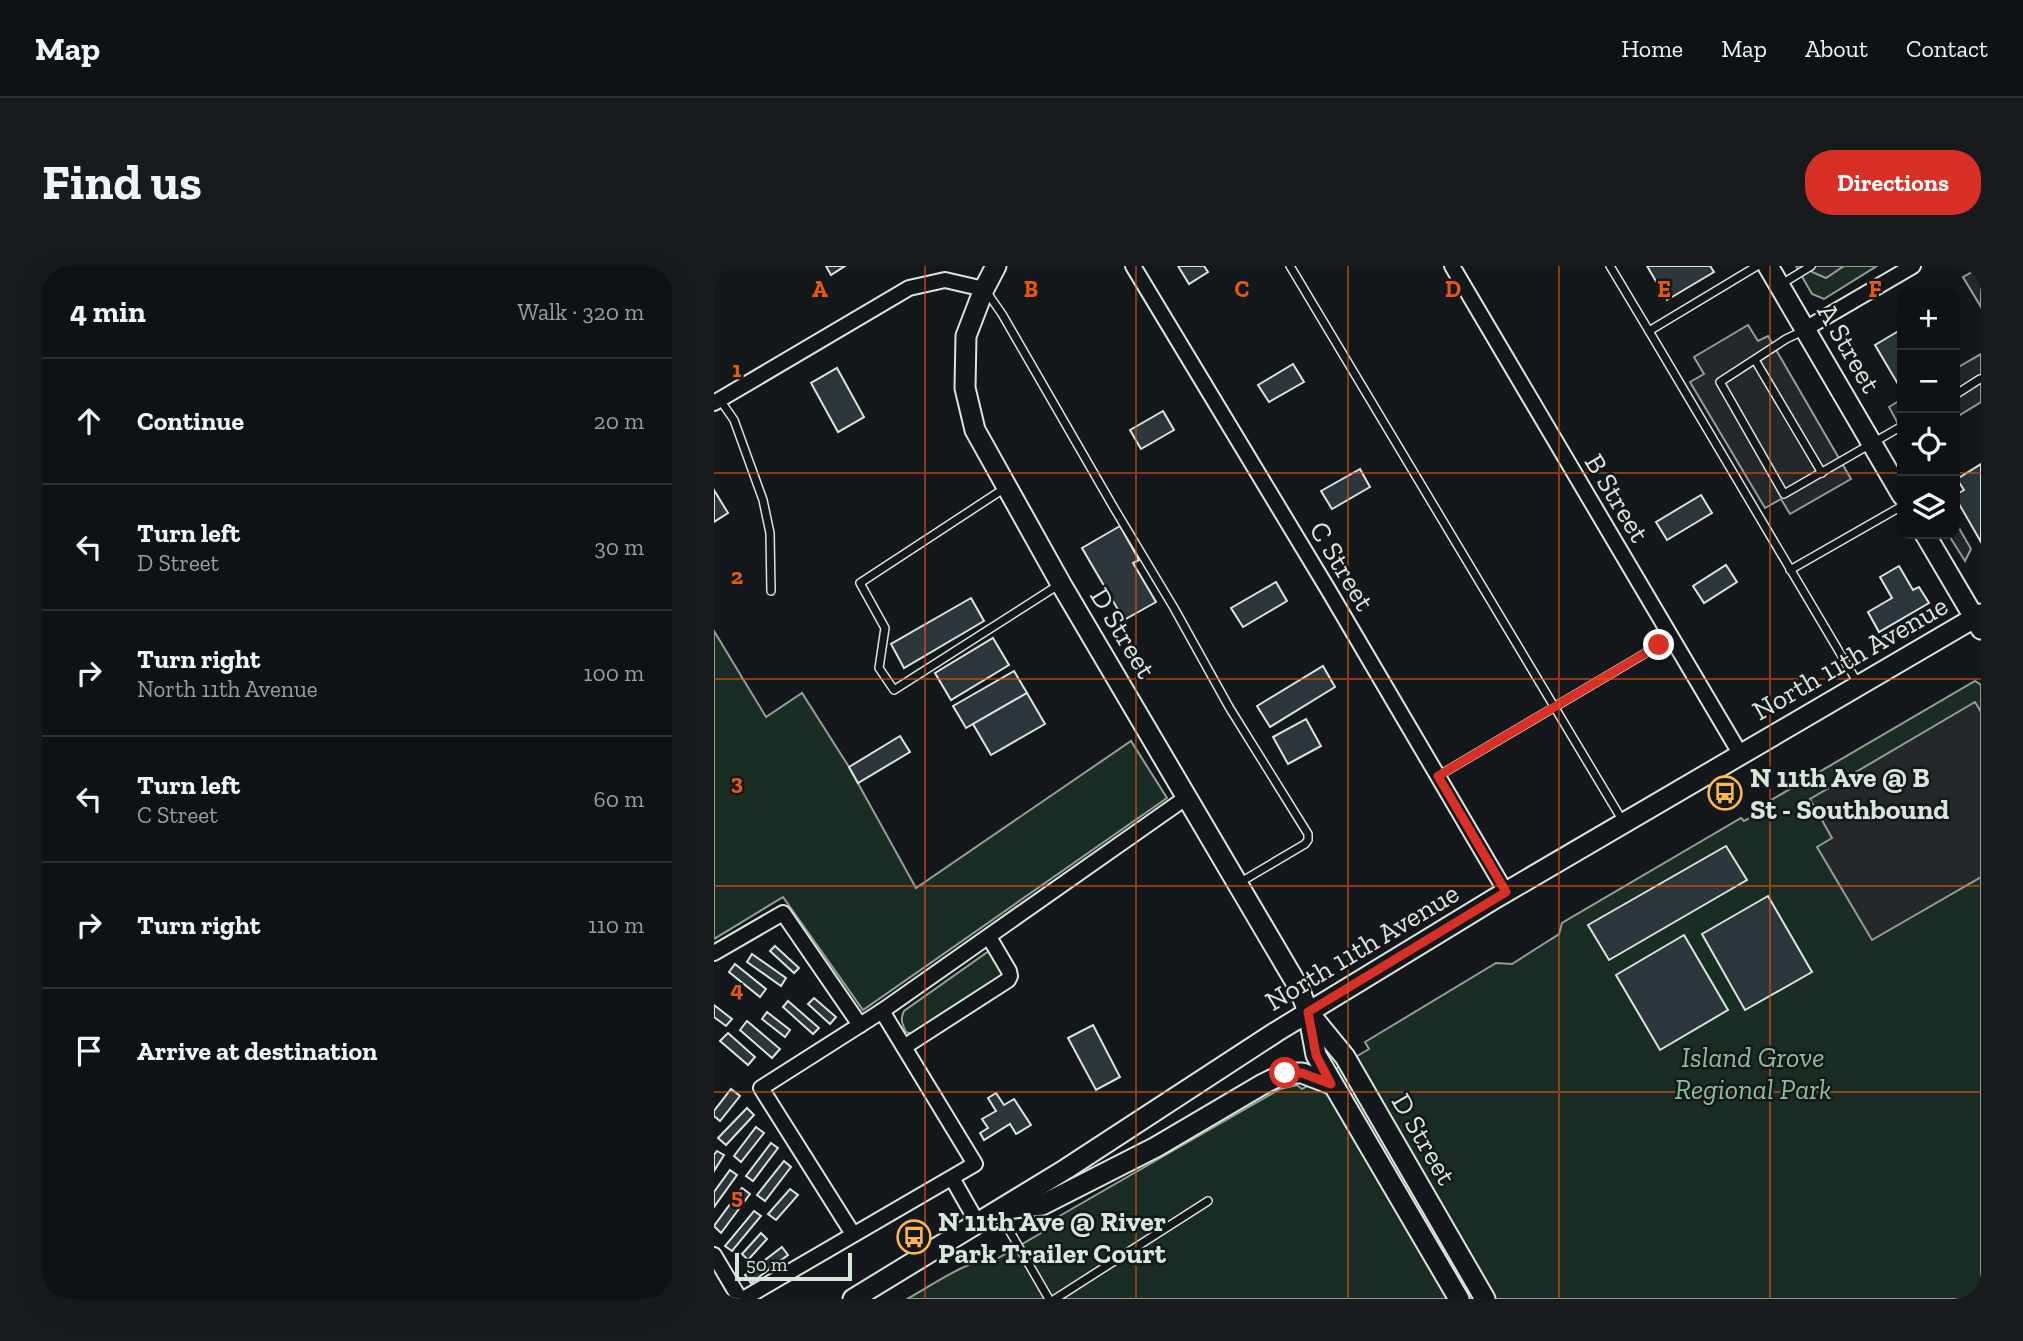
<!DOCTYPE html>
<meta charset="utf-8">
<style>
body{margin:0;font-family:"Zilla Slab",serif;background:#181b1e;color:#f1f3f6}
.controls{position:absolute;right:21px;top:21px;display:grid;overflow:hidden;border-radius:14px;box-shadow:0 7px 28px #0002}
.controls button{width:63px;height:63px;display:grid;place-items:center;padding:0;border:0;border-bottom:2px solid #2f3234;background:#0f1215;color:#f1f3f6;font:35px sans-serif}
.scale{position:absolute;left:21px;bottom:18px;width:117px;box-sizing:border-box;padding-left:7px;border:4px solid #d8e6dc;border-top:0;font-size:19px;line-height:24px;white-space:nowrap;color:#d8e6dc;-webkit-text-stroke:5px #14181c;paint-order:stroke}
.stop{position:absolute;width:21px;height:21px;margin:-16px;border:5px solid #d93025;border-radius:50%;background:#fff}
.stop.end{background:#d93025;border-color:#fff;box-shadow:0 2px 7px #0008}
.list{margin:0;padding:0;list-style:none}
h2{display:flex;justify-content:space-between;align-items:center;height:91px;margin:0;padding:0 28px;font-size:30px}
h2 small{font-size:23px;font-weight:400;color:#9b9ea0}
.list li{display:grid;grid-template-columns:46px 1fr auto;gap:21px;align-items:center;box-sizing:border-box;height:126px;padding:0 28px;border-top:2px solid #2f3234}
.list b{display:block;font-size:26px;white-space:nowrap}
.list p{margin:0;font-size:23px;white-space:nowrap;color:#9b9ea0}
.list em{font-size:23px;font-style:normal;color:#9b9ea0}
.icon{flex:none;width:38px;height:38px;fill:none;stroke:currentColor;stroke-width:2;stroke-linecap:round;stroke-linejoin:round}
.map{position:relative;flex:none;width:1267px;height:1033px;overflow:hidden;border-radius:28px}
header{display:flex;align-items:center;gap:42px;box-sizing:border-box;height:98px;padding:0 35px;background:#0f1215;border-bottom:2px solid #2f3234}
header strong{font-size:33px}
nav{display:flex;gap:38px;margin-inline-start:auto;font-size:24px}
.intro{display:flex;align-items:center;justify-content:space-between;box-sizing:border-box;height:168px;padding:0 42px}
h1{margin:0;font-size:49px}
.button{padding:18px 32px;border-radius:28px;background:#d93025;color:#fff;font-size:24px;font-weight:700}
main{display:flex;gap:42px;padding:0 42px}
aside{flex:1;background:#0f1215;border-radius:28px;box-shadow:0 7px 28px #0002}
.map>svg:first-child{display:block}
.green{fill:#1a2d24;stroke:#939e99;stroke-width:2}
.parking{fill:#24282b;stroke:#939e99;stroke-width:2}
.building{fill:#2c363c;stroke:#d8e6dc;stroke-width:2}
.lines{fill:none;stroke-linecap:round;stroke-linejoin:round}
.lane-casing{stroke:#d8e6dc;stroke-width:10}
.street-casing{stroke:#d8e6dc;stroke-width:18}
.secondary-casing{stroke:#d8e6dc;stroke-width:23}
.lane{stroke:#14181c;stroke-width:7}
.street{stroke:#14181c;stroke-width:14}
.secondary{stroke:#14181c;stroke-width:19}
.route{stroke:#d93025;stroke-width:9}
.grid{fill:none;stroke:#e8590c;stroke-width:2;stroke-opacity:0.55}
.labels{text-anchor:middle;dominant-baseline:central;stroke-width:5;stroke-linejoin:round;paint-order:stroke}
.street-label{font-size:28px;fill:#d8e6dc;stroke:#14181c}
.poi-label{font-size:28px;font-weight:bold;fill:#d8e6dc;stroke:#14181c;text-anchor:start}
.park-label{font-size:28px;font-style:italic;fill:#8ac095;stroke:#14181c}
.grid-label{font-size:23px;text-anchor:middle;font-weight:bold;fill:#e8590c;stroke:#14181c;stroke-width:5;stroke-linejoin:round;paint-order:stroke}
</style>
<header>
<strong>Map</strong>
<nav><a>Home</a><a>Map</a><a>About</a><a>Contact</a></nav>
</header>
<div class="intro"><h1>Find us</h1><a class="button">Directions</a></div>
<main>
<aside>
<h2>4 min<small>Walk · 320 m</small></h2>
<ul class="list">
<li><svg class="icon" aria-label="ahead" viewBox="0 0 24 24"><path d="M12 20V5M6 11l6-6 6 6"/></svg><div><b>Continue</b></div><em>20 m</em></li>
<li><svg class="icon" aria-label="left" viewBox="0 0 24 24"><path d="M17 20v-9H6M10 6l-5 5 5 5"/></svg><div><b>Turn left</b><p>D Street</p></div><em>30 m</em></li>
<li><svg class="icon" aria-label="right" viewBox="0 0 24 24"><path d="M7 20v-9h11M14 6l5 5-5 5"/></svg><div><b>Turn right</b><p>North 11th Avenue</p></div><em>100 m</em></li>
<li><svg class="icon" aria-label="left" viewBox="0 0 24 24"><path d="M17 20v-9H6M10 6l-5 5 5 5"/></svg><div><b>Turn left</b><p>C Street</p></div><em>60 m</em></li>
<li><svg class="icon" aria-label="right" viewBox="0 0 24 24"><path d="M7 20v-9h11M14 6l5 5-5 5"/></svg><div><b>Turn right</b></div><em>110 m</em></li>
<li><svg class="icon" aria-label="arrive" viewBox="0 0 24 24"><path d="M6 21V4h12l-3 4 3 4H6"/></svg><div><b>Arrive at destination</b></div></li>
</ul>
</aside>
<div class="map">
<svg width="1267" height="1033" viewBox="0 0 1267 1033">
<rect width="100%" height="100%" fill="#14181c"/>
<!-- green -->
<g class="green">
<path d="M 1082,0 L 1163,0 L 1110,33 L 1098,28 Z"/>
<path d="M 0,365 L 52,451 L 88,427 L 135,501 L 202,622 L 417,475 L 453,532 L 149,744 L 69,631 L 0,673 Z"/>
<path d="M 1261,415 L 1267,419 L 1267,1033 L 193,1033 C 212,1023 262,988 281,994 L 327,967 L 335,956 L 349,948 L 566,823 L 583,819 L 588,823 L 655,783 L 651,776 L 782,697 L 798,698 L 845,668 L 848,657 L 1027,552 L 1030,555 L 1042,548 L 1040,544 Z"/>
<path d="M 275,685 L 288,704 L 288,710 L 200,769 L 192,766 C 188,758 186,753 190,745 Z"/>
</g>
<!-- parking -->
<g class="parking">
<path d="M 1094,0 L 1130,0 L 1112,12 L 1098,6 Z"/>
<path d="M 1267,1 L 1267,41 L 1249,11 Z"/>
<path d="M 1034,59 L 1044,75 L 1054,70 L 1137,213 L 1076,248 L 1067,233 L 1051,242 L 976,116 L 990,108 L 980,91 Z"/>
<path d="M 1267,88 L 1267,136 L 1241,152 L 1241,103 Z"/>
<path d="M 1188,133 L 1188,165 L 1175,141 Z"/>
<path d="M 1241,255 L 1257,283 L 1251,295 L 1234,268 L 1241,268 Z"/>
<path d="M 1261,436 L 1267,446 L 1267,611 L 1158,674 L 1103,581 L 1118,572 L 1096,533 Z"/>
</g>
<!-- building -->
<g class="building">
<path d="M 112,0 L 131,0 L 117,9 Z"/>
<path d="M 464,0 L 490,0 L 494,6 L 475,18 Z"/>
<path d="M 933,0 L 996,0 L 1000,6 L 953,34 Z"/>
<path d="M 1188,63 L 1188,115 L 1184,118 L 1161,79 Z"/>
<path d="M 579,98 L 590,116 L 555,136 L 544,119 Z"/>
<path d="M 123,102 L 150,151 L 124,166 L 97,117 Z"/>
<path d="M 449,145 L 460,164 L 427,183 L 416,164 Z"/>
<path d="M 1267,198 L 1267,276 L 1241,231 L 1241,229 L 1250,224 L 1243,213 Z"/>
<path d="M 646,203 L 656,221 L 618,243 L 607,225 Z"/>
<path d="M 0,224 L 14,247 L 0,256 Z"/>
<path d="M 987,229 L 998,247 L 953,274 L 942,256 Z"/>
<path d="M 406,260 L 425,294 L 419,297 L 442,336 L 410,354 L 368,282 Z"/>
<path d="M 1012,299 L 1023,316 L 990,337 L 979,320 Z"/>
<path d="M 1185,300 L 1199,324 L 1205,321 L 1215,337 L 1165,366 L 1154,346 L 1178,332 L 1166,311 Z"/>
<path d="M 562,316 L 573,335 L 529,361 L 517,342 Z"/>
<path d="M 257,332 L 270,355 L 190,402 L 177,378 Z"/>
<path d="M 279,372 L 295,399 L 237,434 L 221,407 Z"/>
<path d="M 609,400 L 621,421 L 556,461 L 543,440 Z"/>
<path d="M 300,405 L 313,427 L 252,462 L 239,440 Z"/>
<path d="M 313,427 L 331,458 L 277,489 L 259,458 Z"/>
<path d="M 592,453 L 607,480 L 574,498 L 559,471 Z"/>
<path d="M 186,470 L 196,486 L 144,517 L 135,501 Z"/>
<path d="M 1012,580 L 1033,614 L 895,694 L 874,659 Z"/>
<path d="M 1054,630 L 1098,706 L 1031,744 L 988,668 Z"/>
<path d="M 970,669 L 1014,744 L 946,784 L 902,709 Z"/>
<path d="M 61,680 L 85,702 L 80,707 L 56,685 Z"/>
<path d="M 38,688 L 72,712 L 67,720 L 33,696 Z"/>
<path d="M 21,698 L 52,723 L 46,731 L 15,706 Z"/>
<path d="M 100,732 L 122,751 L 116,758 L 94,738 Z"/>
<path d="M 74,735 L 105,762 L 99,768 L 69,741 Z"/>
<path d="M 0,739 L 18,753 L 12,760 L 0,751 Z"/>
<path d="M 53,746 L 76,764 L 71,771 L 48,753 Z"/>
<path d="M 33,755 L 66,783 L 58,792 L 26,764 Z"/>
<path d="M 379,759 L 406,811 L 382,824 L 354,772 Z"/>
<path d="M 14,767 L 41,791 L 34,799 L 6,775 Z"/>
<path d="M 17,823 L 26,830 L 6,855 L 0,850 L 0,845 Z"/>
<path d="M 282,827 L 290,839 L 300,833 L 317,859 L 302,868 L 296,858 L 270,874 L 266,867 L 274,862 L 268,853 L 282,845 L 274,832 Z"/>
<path d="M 33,842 L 40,849 L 12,879 L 4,872 Z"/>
<path d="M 42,861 L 50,867 L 27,896 L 20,890 Z"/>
<path d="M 57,877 L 64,882 L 39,915 L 32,910 Z"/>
<path d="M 3,885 L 10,889 L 0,905 L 0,889 Z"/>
<path d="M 70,895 L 77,901 L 51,935 L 43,929 Z"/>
<path d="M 16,904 L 23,909 L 0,941 L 0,926 Z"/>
<path d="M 28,922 L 36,928 L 7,967 L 0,960 Z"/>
<path d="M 76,923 L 84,929 L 62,954 L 54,948 Z"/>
<path d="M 40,945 L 47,950 L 18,985 L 11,980 Z"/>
<path d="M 47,967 L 53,973 L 34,994 L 28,988 Z"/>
<path d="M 68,981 L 74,989 L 37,1017 L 31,1009 Z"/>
</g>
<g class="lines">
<defs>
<g id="lane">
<path d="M 576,0 L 910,557"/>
<path d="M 896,0 L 935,65"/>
<path d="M 1043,0 L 935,65 L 1145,419"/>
<path d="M 1066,19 L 1097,0"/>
<path d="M 272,25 L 288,48 L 400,242 L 460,342 L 515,441 L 594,568 L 594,574 L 591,578 L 525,617"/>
<path d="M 1089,65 L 1072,73 L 1006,116 L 1070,228 L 1188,160"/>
<path d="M 1041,94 L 1108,207"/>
<path d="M 1241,129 L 1266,113"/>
<path d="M 6,134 L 20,154 L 49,234 L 56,267 L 57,325"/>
<path d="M 291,222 L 146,317 L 171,362 L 165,402 L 180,424 L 346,318"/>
<path d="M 1076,304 L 1188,240"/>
<path d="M 724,510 L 957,372"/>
<path d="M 284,945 L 335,1033"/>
<path d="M 341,1033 L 494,935"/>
</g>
<g id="street">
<path d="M 419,0 L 615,325 L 792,626"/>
<path d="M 738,0 L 1027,489"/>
<path d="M 1091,63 L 1199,0"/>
<path d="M 0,137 L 195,22 L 231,14 L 270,23"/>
<path d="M 0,687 L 69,647 L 146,759"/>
<path d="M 190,781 L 294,714 L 296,710 L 295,705 L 275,671"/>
<path d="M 238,912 L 263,956"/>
<path d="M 139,968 L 47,822 L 168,745 L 473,531"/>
<path d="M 0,989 L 26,1033"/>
<path d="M 29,1033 L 261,898 L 168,745"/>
</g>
<g id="secondary">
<path d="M 282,0 L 270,23 L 252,70 L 251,122 L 261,164 L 347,318 L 585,722 L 594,746 L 602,789 L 745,1033"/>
<path d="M 1054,0 L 1188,229"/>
<path d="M 1211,268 L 1267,363"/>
<path d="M 595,747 L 631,791 L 771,1033"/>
<path d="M 291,943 L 328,939 L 442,881 L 549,818 L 571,807 L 588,807 L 617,818"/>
<path d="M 139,1033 L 352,903 L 562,766 L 780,633 L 1267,348"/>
</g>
</defs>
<!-- lane casing -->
<use href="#lane" class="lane-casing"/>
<!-- street casing -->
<use href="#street" class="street-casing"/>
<!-- secondary casing -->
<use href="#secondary" class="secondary-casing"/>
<!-- lane -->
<use href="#lane" class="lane"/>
<!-- street -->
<use href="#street" class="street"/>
<!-- secondary -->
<use href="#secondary" class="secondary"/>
</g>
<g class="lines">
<!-- route -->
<path class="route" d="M 571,807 L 588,807 L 617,818 L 602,789 L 594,746 L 792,626 L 724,510 L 945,379"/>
</g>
<!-- grid -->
<path class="grid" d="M 211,0 L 211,1033M 422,0 L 422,1033M 634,0 L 634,1033M 845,0 L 845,1033M 1056,0 L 1056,1033M 0,207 L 1188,207M 1241,207 L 1267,207M 0,413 L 1267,413M 0,620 L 1267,620M 0,826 L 1267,826"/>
<!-- icons -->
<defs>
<symbol id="bus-ring" viewBox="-11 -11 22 22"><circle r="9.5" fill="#14181c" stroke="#ffb74d" stroke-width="1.5"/><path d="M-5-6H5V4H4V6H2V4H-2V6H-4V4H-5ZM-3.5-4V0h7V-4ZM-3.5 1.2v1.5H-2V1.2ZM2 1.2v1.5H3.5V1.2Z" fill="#ffb74d"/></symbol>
</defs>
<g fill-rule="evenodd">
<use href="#bus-ring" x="992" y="508" width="38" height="38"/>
<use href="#bus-ring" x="181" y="952" width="38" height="38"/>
</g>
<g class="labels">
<!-- street labels -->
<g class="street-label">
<text transform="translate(1135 82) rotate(60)">A Street</text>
<text transform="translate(903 232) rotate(59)">B Street</text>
<text transform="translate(628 300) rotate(59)">C Street</text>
<text transform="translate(409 367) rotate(59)">D Street</text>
<text transform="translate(1136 392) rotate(-30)">North 11th Avenue</text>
<text transform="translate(648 681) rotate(-31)">North 11th Avenue</text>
<text transform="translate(710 873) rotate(60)">D Street</text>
</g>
<!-- poi labels -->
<g class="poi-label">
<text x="1036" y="511">N 11th Ave @ B<tspan x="1036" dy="32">St - Southbound</tspan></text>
<text x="224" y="955">N 11th Ave @ River<tspan x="224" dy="32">Park Trailer Court</tspan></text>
</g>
<!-- park labels -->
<g class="park-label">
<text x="1039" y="791">Island Grove<tspan x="1039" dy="32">Regional Park</tspan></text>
</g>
</g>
<g class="grid-label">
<text x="106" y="31">A</text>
<text x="317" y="31">B</text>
<text x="528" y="31">C</text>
<text x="739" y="31">D</text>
<text x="950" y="31">E</text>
<text x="1161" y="31">F</text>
<text x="23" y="111">1</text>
<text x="23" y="318">2</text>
<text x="23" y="524">3</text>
<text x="23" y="731">4</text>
<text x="23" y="938">5</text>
</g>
</svg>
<div class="controls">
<button>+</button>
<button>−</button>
<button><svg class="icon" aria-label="locate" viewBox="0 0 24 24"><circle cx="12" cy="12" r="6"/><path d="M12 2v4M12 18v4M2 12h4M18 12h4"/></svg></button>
<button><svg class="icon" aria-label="layers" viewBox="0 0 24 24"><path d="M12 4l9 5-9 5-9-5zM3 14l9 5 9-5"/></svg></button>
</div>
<div class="scale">50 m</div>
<div class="stop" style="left:571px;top:807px"></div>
<div class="stop end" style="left:945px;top:379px"></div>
</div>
</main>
